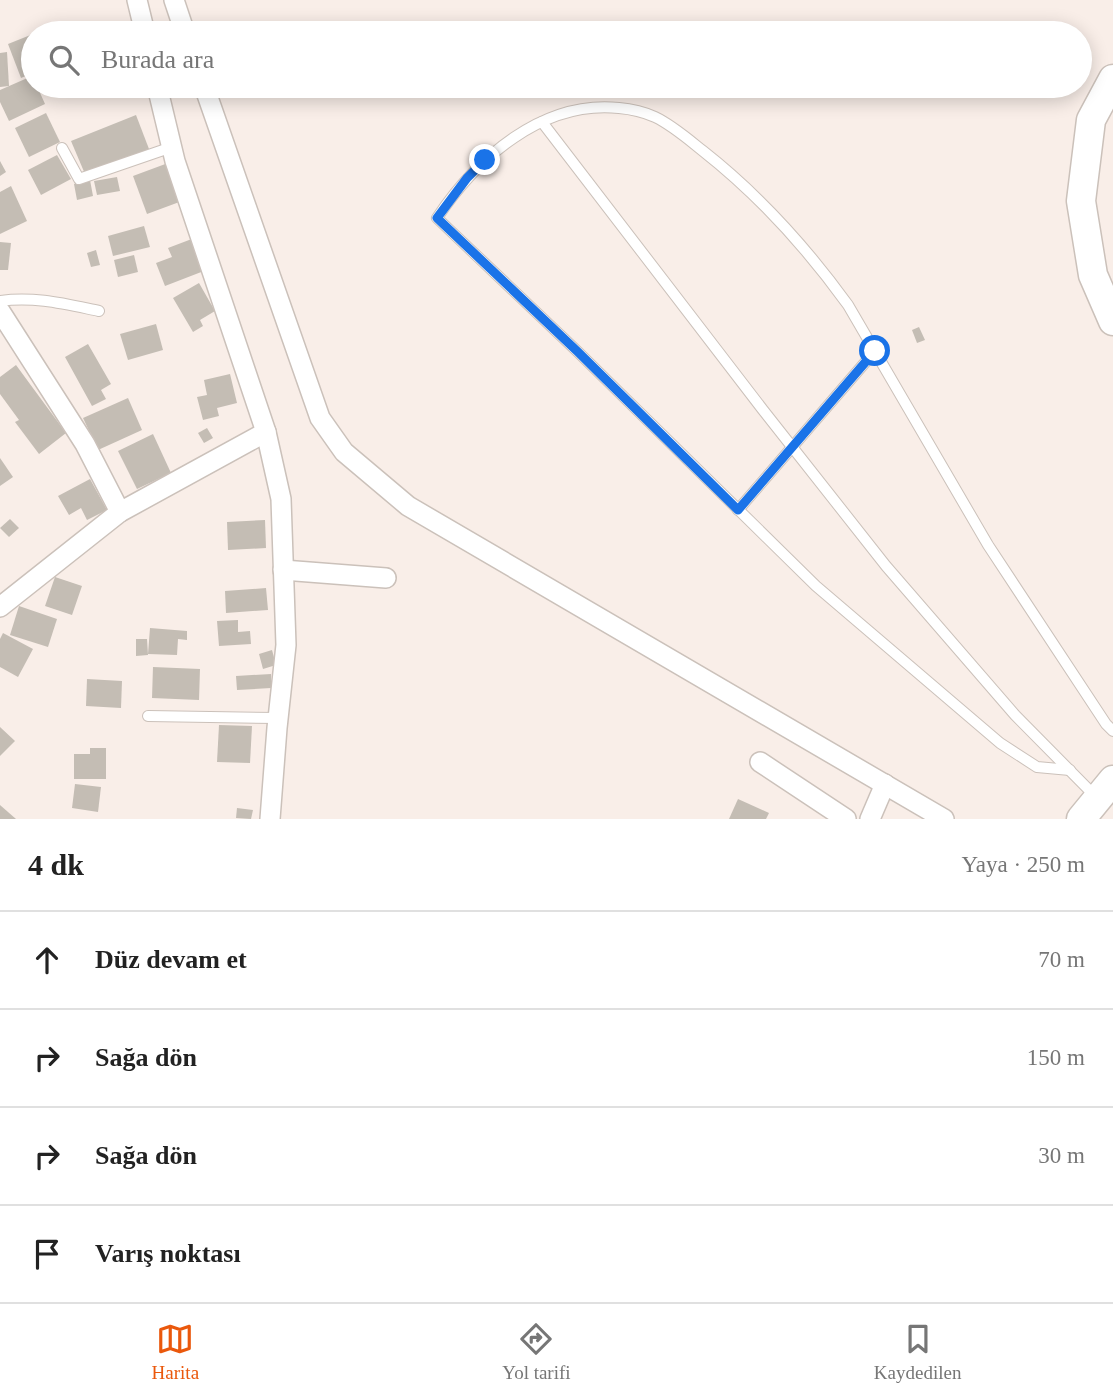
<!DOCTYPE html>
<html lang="tr">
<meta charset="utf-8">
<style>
body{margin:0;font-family:Georgia,serif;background:#f6f6f6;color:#222}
.stop{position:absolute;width:21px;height:21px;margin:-16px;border:5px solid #1a73e8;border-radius:50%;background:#fff}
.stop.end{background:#1a73e8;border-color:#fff;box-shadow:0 2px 7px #0008}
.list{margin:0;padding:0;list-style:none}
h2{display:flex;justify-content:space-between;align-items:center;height:91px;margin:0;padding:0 28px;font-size:30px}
h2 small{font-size:23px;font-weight:400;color:#767676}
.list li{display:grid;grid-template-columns:46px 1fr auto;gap:21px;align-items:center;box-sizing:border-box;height:98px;padding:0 28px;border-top:2px solid #e0e0e0}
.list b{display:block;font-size:26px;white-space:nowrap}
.list em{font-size:23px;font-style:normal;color:#767676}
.icon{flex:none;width:38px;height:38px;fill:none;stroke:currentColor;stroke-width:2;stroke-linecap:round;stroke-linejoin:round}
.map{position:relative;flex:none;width:1113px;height:819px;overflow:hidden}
.search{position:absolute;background:#fff;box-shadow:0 4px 18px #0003;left:21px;right:21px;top:21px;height:77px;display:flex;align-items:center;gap:18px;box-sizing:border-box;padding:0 24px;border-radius:38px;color:#767676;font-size:26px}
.sheet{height:483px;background:#fff}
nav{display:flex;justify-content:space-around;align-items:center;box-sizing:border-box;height:98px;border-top:2px solid #e0e0e0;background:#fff;font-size:19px;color:#767676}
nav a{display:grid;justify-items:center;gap:4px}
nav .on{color:#ea580c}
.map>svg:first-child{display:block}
.building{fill:#c4bdb4}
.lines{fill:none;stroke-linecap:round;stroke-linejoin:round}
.lane-casing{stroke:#cbc1ba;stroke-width:12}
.street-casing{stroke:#cbc1ba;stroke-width:22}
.secondary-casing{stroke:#cbc1ba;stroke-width:31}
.lane{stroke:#fff;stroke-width:10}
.street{stroke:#fff;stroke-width:19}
.secondary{stroke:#fff;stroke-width:28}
.route{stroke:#1a73e8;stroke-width:9}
</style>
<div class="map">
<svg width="1113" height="819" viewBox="0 0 1113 819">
<rect width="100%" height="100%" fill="#f9eee8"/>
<!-- building -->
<g class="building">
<path d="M 33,34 L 33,73 L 21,78 L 8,44 Z"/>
<path d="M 7,52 L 9,86 L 0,87 L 0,53 Z"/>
<path d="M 32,76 L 33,86 L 37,86 L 45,104 L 9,121 L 0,102 L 0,90 Z"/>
<path d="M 46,113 L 60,142 L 29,157 L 15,128 Z"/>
<path d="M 136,115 L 149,149 L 85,174 L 71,141 Z"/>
<path d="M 57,155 L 71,179 L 41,195 L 28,170 Z"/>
<path d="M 0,161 L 6,172 L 0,176 Z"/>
<path d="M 168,163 L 182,201 L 147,214 L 133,176 Z"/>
<path d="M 117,177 L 120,191 L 97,195 L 94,181 Z"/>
<path d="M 90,180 L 93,196 L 77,200 L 74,184 Z"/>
<path d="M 11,186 L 27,221 L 0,234 L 0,192 Z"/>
<path d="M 144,226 L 150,247 L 113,256 L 108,236 Z"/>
<path d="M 197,237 L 209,269 L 165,286 L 156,263 L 172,257 L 168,248 Z"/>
<path d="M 0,242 L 11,243 L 8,270 L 0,270 Z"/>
<path d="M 96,250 L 100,265 L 91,267 L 87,253 Z"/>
<path d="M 134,255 L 138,272 L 118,277 L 114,260 Z"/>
<path d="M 199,283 L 215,311 L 200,320 L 203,326 L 193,332 L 173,298 Z"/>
<path d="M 156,324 L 163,350 L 128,360 L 120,334 Z"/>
<path d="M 919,327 L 925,340 L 917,343 L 912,330 Z"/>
<path d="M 88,344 L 111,384 L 101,390 L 106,399 L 92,406 L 65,357 Z"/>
<path d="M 16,365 L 66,433 L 39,454 L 15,422 L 19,420 L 0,394 L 0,377 Z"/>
<path d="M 230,374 L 237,403 L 217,408 L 219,416 L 203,420 L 197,397 L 207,395 L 204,380 Z"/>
<path d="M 128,398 L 142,430 L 98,450 L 83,418 Z"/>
<path d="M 207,428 L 213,438 L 204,443 L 198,433 Z"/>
<path d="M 153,434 L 171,473 L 137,489 L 118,451 Z"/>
<path d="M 0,458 L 13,477 L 0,486 Z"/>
<path d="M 90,479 L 107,510 L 87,520 L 81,508 L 69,515 L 58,496 Z"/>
<path d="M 10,519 L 19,528 L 9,537 L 0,528 Z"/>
<path d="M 265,520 L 266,548 L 228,550 L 227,522 Z"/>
<path d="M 55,577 L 82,586 L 72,615 L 45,606 Z"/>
<path d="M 266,588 L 268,610 L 226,613 L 225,591 Z"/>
<path d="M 19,606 L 57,619 L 48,647 L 10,635 Z"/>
<path d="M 238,620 L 238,632 L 250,631 L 251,644 L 219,646 L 217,621 Z"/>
<path d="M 150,628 L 187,631 L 187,640 L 178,639 L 177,655 L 148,654 Z"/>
<path d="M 3,633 L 33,649 L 18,677 L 0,667 L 0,639 Z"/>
<path d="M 136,639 L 147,639 L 148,655 L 136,656 Z"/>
<path d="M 272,650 L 276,665 L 263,669 L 259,654 Z"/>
<path d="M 153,667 L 200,669 L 199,700 L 152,698 Z"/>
<path d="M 271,674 L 271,688 L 237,690 L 236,676 Z"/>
<path d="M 87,679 L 122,681 L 121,708 L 86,706 Z"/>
<path d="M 219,725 L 252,726 L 250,763 L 217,762 Z"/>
<path d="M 0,727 L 15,741 L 0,756 Z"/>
<path d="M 90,748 L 106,748 L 106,779 L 74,779 L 74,754 L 90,754 Z"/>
<path d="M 75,784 L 101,787 L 98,812 L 72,808 Z"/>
<path d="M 738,799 L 769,813 L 766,819 L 729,819 Z"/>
<path d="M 0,805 L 16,819 L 0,819 Z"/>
<path d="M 237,808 L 253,810 L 251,819 L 236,818 Z"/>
</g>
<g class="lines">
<defs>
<g id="lane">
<path d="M 542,122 L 763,410 L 886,566 L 1015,715 L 1097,798"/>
<path d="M 62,148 L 79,179 L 172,147"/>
<path d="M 0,301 C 34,296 65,304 99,311"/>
<path d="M 738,510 L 875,351"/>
<path d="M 148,716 L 278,718"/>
<path d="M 1070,770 L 1037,767 L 1000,743 L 816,586 L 578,352 L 437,218 C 477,158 542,100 619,108 C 631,109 644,112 655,117 C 672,125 688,139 703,151 C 759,195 806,247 848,305 L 988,545 L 1106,724 L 1113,731"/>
</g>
<g id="street">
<path d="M 137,0 L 145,33"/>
<path d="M 174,0 L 185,33"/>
<path d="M 157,86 L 175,161 L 266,432 L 281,499 L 286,645 L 277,728 L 270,819"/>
<path d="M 204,86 L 320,418 L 344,452 L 408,506 L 944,819"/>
<path d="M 0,311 L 85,444 L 120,512"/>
<path d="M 283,570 L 386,578"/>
<path d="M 0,607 L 120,512 L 266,432"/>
<path d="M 760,762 L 846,819"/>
<path d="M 870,819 L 885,784"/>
</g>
<g id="secondary">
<path d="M 1113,79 L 1091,120 L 1081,201 L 1093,275 L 1113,321"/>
<path d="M 1081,819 L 1113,780"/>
</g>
</defs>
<!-- lane casing -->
<use href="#lane" class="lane-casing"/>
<!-- street casing -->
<use href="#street" class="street-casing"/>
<!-- secondary casing -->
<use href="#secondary" class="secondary-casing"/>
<!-- lane -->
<use href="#lane" class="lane"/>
<!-- street -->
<use href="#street" class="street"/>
<!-- secondary -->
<use href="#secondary" class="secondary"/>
</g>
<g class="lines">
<!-- route -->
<path class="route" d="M 485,160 L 467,178 L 437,218 L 578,352 L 738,510 L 875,351"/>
</g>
</svg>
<div class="stop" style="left:875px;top:351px"></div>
<div class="stop end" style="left:485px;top:160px"></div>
<div class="search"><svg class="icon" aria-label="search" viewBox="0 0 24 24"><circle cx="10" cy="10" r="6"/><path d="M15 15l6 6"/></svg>Burada ara</div>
</div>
<section class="sheet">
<h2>4 dk<small>Yaya · 250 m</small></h2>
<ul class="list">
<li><svg class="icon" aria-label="ahead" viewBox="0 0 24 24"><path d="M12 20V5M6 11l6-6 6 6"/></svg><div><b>Düz devam et</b></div><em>70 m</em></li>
<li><svg class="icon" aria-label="right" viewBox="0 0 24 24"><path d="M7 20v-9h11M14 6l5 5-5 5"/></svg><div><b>Sağa dön</b></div><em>150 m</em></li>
<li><svg class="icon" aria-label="right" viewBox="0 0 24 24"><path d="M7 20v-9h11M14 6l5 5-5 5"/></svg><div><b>Sağa dön</b></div><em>30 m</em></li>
<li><svg class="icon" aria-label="arrive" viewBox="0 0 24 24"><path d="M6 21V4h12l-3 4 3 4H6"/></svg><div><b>Varış noktası</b></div></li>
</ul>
</section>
<nav>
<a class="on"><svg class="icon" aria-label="map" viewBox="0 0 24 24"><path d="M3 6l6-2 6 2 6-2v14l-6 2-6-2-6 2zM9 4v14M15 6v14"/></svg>Harita</a>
<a><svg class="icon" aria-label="directions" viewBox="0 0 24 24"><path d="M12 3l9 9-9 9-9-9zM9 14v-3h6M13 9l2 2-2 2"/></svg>Yol tarifi</a>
<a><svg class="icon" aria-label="saved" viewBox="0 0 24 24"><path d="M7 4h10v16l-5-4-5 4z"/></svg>Kaydedilen</a>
</nav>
